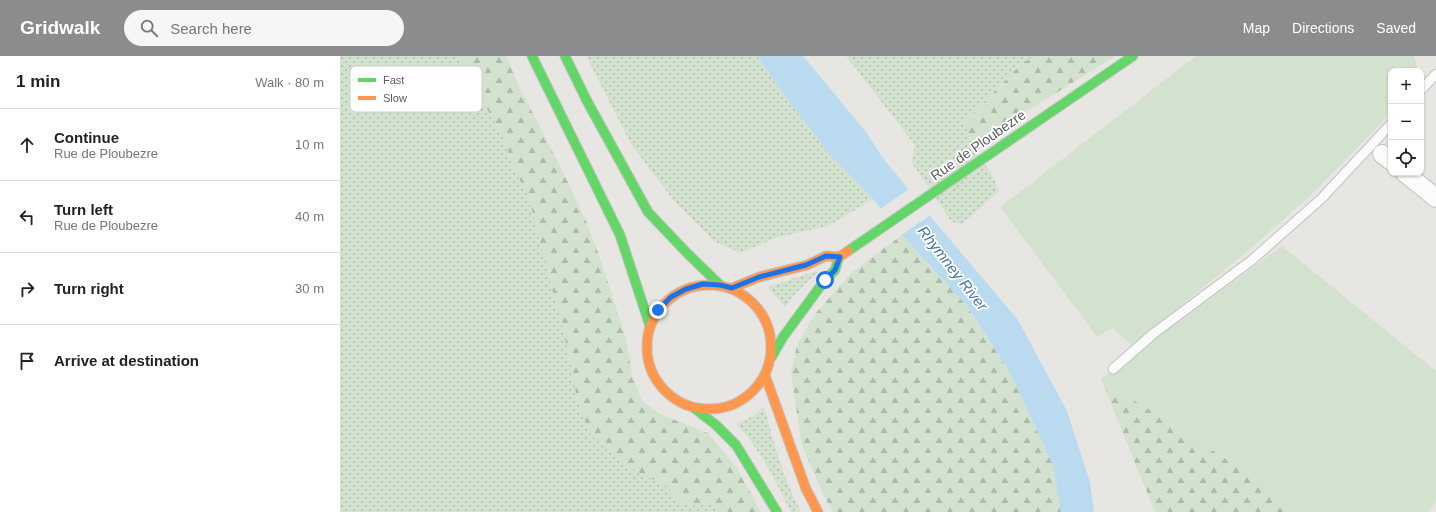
<!DOCTYPE html>
<meta charset="utf-8">
<style>
body{margin:0;font-family:Helvetica,sans-serif;background:#f6f6f6;color:#222}
.controls{position:absolute;right:12px;top:12px;display:grid;overflow:hidden;border-radius:8px;box-shadow:0 1px 3px #0004}
.controls button{width:36px;height:36px;display:grid;place-items:center;padding:0;border:0;border-bottom:1px solid #e0e0e0;background:#fff;color:#222;font:20px sans-serif}
.stop{position:absolute;width:12px;height:12px;margin:-9px;border:3px solid #1a73e8;border-radius:50%;background:#fff}
.stop.end{background:#1a73e8;border-color:#fff;box-shadow:0 1px 4px #0008}
.list{margin:0;padding:0;list-style:none}
h2{display:flex;justify-content:space-between;align-items:center;height:52px;margin:0;padding:0 16px;font-size:17px}
h2 small{font-size:13px;font-weight:400;color:#767676}
.list li{display:grid;grid-template-columns:26px 1fr auto;gap:12px;align-items:center;box-sizing:border-box;height:72px;padding:0 16px;border-top:1px solid #e0e0e0}
.list b{display:block;font-size:15px;white-space:nowrap}
.list p{margin:0;font-size:13px;white-space:nowrap;color:#767676}
.list em{font-size:13px;font-style:normal;color:#767676}
.icon{flex:none;width:22px;height:22px;fill:none;stroke:currentColor;stroke-width:2;stroke-linecap:round;stroke-linejoin:round}
.map{position:relative;flex:none;width:1096px;height:456px;overflow:hidden}
header{display:flex;align-items:center;gap:24px;box-sizing:border-box;height:56px;padding:0 20px;background:#8b8c8d;color:#fff}
header strong{font-size:19px}
nav{display:flex;gap:22px;margin-inline-start:auto;font-size:14px}
.search{width:280px;height:36px;background:#f6f6f6;display:flex;align-items:center;gap:10px;box-sizing:border-box;padding:0 14px;border-radius:22px;color:#767676;font-size:15px}
main{display:flex}
aside{flex:1;background:#fff}
.map>svg:first-child{display:block}
.grass{fill:url(#grass-dots)}
.forest{fill:url(#forest-firs)}
.garden{fill:#d3e2cf}
.water{fill:#badbef}
.pier{fill:#e8e6e2}
.lines{fill:none;stroke-linecap:round;stroke-linejoin:round}
.lane-casing{stroke:#c4c3c3;stroke-width:11}
.street-casing{stroke:#c4c3c3;stroke-width:20}
.fast-casing{stroke:#c3c3c3;stroke-width:11}
.slow-casing{stroke:#c3c3c3;stroke-width:11}
.lane{stroke:#fcfbfb;stroke-width:9}
.street{stroke:#fcfbfb;stroke-width:18}
.fast{stroke:#63d668;stroke-width:9}
.slow{stroke:#ff974d;stroke-width:9}
.route{stroke:#1a73e8;stroke-width:5}
.labels{text-anchor:middle;dominant-baseline:central;stroke-width:3.5;stroke-linejoin:round;paint-order:stroke}
.street-label{font-size:14px;fill:#595c5f;stroke:#fff}
.water-label{font-size:15px;font-style:italic;fill:#4778a3;stroke:#fff}
.key{fill:#fff;stroke:#cdcecf;stroke-width:1}
.key-label{font-size:11px;fill:#595c5f}
</style>
<header>
<strong>Gridwalk</strong>
<div class="search"><svg class="icon" aria-label="search" viewBox="0 0 24 24"><circle cx="10" cy="10" r="6"/><path d="M15 15l6 6"/></svg>Search here</div>
<nav><a>Map</a><a>Directions</a><a>Saved</a></nav>
</header>
<main>
<aside>
<h2>1 min<small>Walk · 80 m</small></h2>
<ul class="list">
<li><svg class="icon" aria-label="ahead" viewBox="0 0 24 24"><path d="M12 20V5M6 11l6-6 6 6"/></svg><div><b>Continue</b><p>Rue de Ploubezre</p></div><em>10 m</em></li>
<li><svg class="icon" aria-label="left" viewBox="0 0 24 24"><path d="M17 20v-9H6M10 6l-5 5 5 5"/></svg><div><b>Turn left</b><p>Rue de Ploubezre</p></div><em>40 m</em></li>
<li><svg class="icon" aria-label="right" viewBox="0 0 24 24"><path d="M7 20v-9h11M14 6l5 5-5 5"/></svg><div><b>Turn right</b></div><em>30 m</em></li>
<li><svg class="icon" aria-label="arrive" viewBox="0 0 24 24"><path d="M6 21V4h12l-3 4 3 4H6"/></svg><div><b>Arrive at destination</b></div></li>
</ul>
</aside>
<div class="map">
<svg width="1096" height="456" viewBox="0 0 1096 456">
<defs>
<pattern id="grass-dots" width="8" height="8" patternUnits="userSpaceOnUse"><rect width="8" height="8" fill="#d3e2cf"/><path d="M2 2h.1M6 6h.1" fill="none" stroke="#aebaab" stroke-width="1.8" stroke-linecap="round"/></pattern>
<pattern id="forest-firs" width="22" height="20" patternUnits="userSpaceOnUse"><rect width="22" height="20" fill="#d3e2cf"/><path d="M5 1l3.5 6h-7zM16 11l3.5 6h-7z" fill="#aebaab"/></pattern>
</defs>
<rect width="100%" height="100%" fill="#e8e6e2"/>
<!-- grass -->
<g class="grass">
<path d="M 0,0 L 116,0 L 163,80 L 175,117 L 187,135 L 208,218 L 223,272 L 269,396 L 298,416 L 327,430 L 337,444 L 349,450 L 374,448 L 379,456 L 0,456 Z"/>
<path d="M 246,0 L 417,0 L 439,32 L 487,95 L 533,143 L 488,170 L 438,181 L 400,197 L 374,185 L 335,146 L 291,88 Z"/>
<path d="M 506,0 L 696,0 L 683,6 L 625,66 L 632,89 L 651,117 L 659,135 L 622,168 L 612,166 L 572,107 L 575,89 Z"/>
<path d="M 476,215 L 477,217 L 457,236 L 445,251 L 428,231 Z"/>
<path d="M 424,350 C 433,386 444,423 461,456 L 451,456 C 435,425 421,393 396,368 L 415,359 Z"/>
</g>
<!-- forest -->
<g class="forest">
<path d="M 116,0 L 166,0 L 179,30 L 223,116 L 246,165 L 259,199 L 286,283 L 292,318 L 302,345 L 322,359 L 368,377 L 397,412 L 421,456 L 379,456 L 374,448 L 349,450 L 337,444 L 327,430 L 298,416 L 269,396 L 250,378 L 238,347 L 223,272 L 208,218 L 187,135 L 175,117 L 163,80 Z"/>
<path d="M 696,0 L 776,0 L 632,89 L 625,66 L 683,6 Z"/>
<path d="M 562,179 L 627,250 L 669,315 L 713,409 L 721,456 L 493,456 L 483,438 L 462,389 L 451,319 L 457,289 L 475,258 L 511,217 Z"/>
<path d="M 761,323 L 917,423 L 951,456 L 815,456 Z"/>
</g>
<!-- garden -->
<g class="garden">
<path d="M 856,0 L 1074,0 L 1078,15 L 1051,15 L 1051,57 L 969,141 L 903,199 L 792,289 L 772,272 L 757,281 L 660,151 Z"/>
<path d="M 942,190 L 1096,315 L 1096,445 L 1088,456 L 951,456 L 917,423 L 761,323 Z"/>
</g>
<!-- water -->
<path class="water" d="M 417,0 L 463,0 L 526,76 L 543,102 L 591,161 L 678,264 L 727,355 L 750,426 L 754,456 L 721,456 L 713,409 L 669,315 L 627,250 L 562,179 L 533,143 L 487,95 L 439,32 Z"/>
<!-- pier -->
<path class="pier" d="M 570,132 L 592,158 L 560,180 L 539,154 Z"/>
<g class="lines">
<defs>
<g id="lane">
<path d="M 1081,34 L 1096,18"/>
<path d="M 773,313 L 813,278 L 912,204 L 981,143 L 1051,68"/>
</g>
<g id="street">
<path d="M 1042,98 L 1051,105"/>
<path d="M 1065,117 L 1096,142"/>
</g>
<g id="fast">
<path d="M 192,0 L 280,179 L 310,270"/>
<path d="M 225,0 L 247,45 L 308,156 L 348,198 L 380,229"/>
<path d="M 508,195 L 793,0"/>
<path d="M 431,302 L 443,281 L 485,224 L 495,214 L 499,201"/>
<path d="M 354,352 L 376,369 L 396,389 L 437,456"/>
</g>
<g id="slow">
<circle cx="369" cy="291" r="62"/>
<path d="M 392,232 L 419,221 L 467,209 L 486,200 L 499,201 L 508,195"/>
<path d="M 425,319 L 466,433 L 478,456"/>
</g>
</defs>
<!-- lane casing -->
<use href="#lane" class="lane-casing"/>
<!-- street casing -->
<use href="#street" class="street-casing"/>
<!-- fast casing -->
<use href="#fast" class="fast-casing"/>
<!-- slow casing -->
<use href="#slow" class="slow-casing"/>
<!-- lane -->
<use href="#lane" class="lane"/>
<!-- street -->
<use href="#street" class="street"/>
<!-- fast -->
<use href="#fast" class="fast"/>
<!-- slow -->
<use href="#slow" class="slow"/>
</g>
<g class="lines">
<!-- route -->
<path class="route" d="M 318,254 L 331,241 L 346,233 L 363,228 L 380,229 L 392,232 L 419,221 L 466,209 L 486,200 L 500,201 L 495,214 L 485,224"/>
</g>
<g class="labels">
<!-- street labels -->
<g class="street-label">
<text transform="translate(638 89) rotate(-35)">Rue de Ploubezre</text>
</g>
<!-- water labels -->
<g class="water-label">
<text transform="translate(613 212) rotate(52)">Rhymney River</text>
</g>
</g>
<!-- legend -->
<rect x="10" y="10" width="132" height="46" rx="6" class="key"/>
<rect x="18" y="22" width="18" height="4" fill="#63d668"/>
<rect x="18" y="40" width="18" height="4" fill="#ff974d"/>
<g class="key-label">
<text x="43" y="28">Fast</text>
<text x="43" y="46">Slow</text>
</g>
</svg>
<div class="controls">
<button>+</button>
<button>−</button>
<button><svg class="icon" aria-label="locate" viewBox="0 0 24 24"><circle cx="12" cy="12" r="6"/><path d="M12 2v4M12 18v4M2 12h4M18 12h4"/></svg></button>
</div>
<div class="stop" style="left:485px;top:224px"></div>
<div class="stop end" style="left:318px;top:254px"></div>
</div>
</main>
